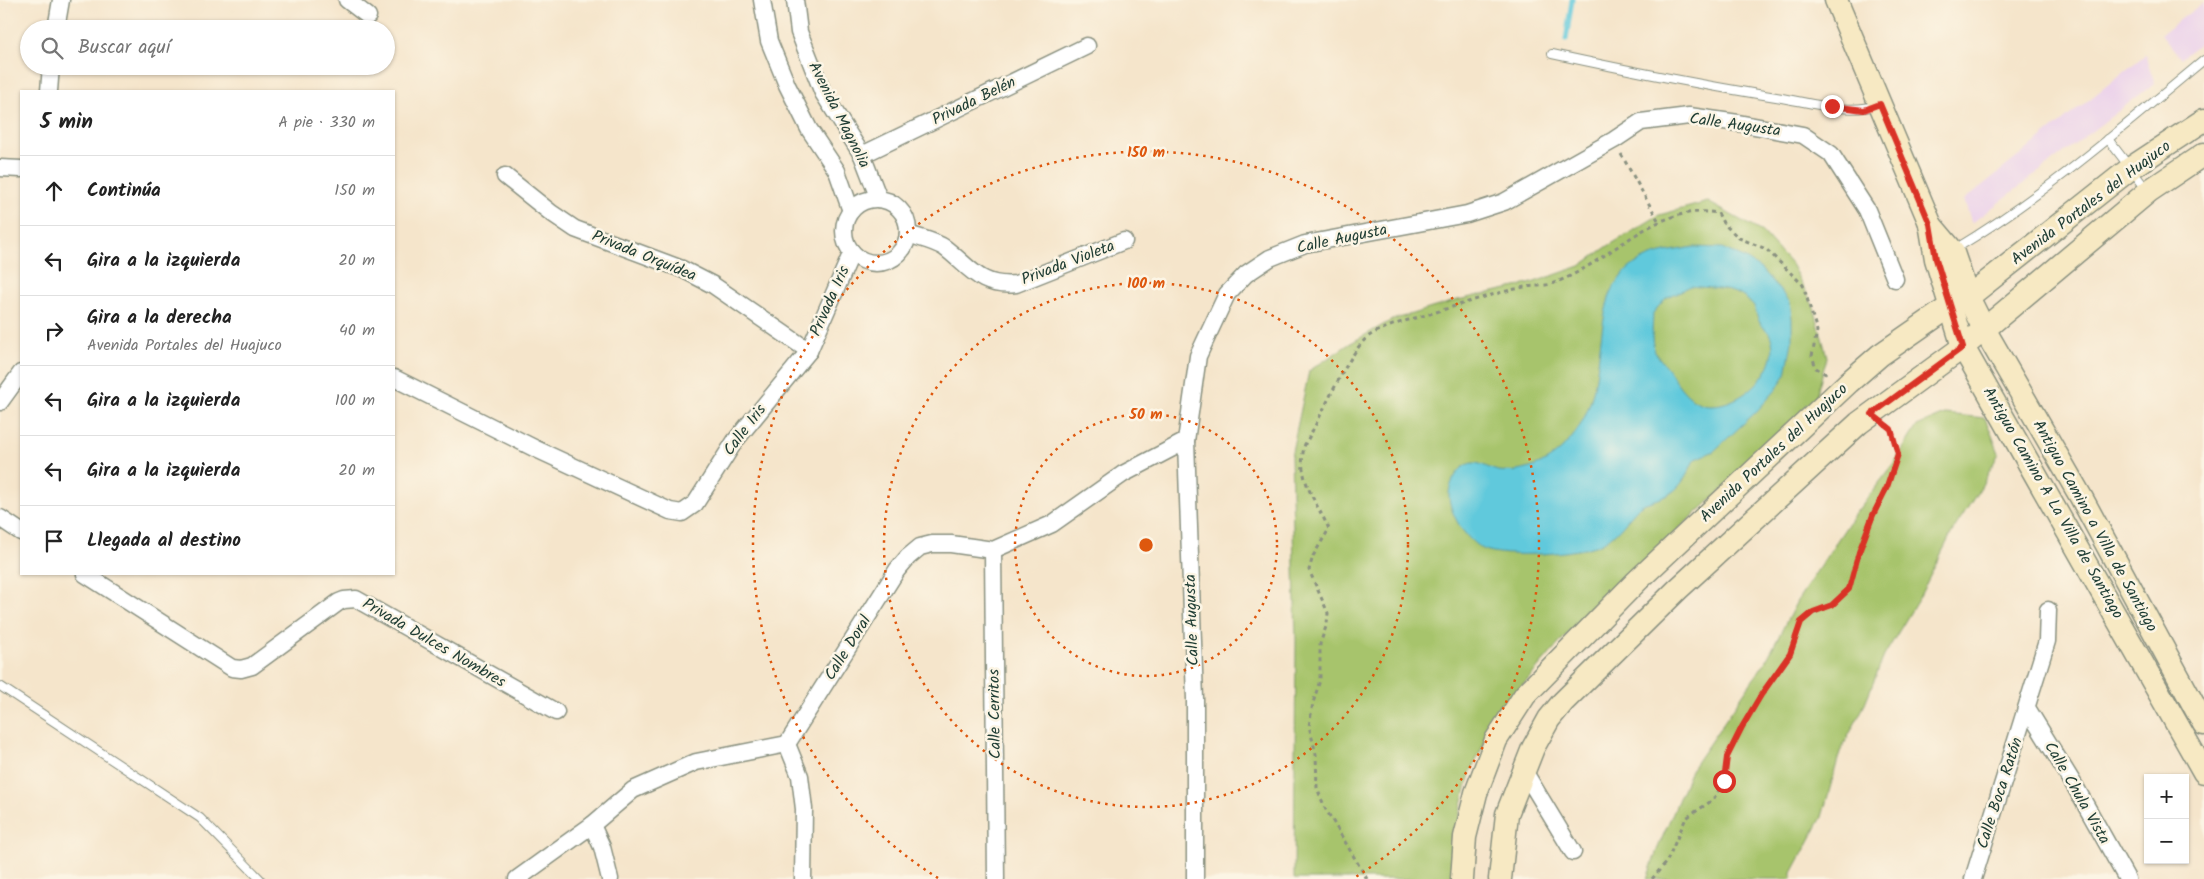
<!DOCTYPE html>
<html lang="es">
<meta charset="utf-8">
<style>
body{margin:0;font-family:Kalam,sans-serif;background:#f2f2f2;color:#222}
.controls{position:absolute;right:15px;bottom:15px;display:grid;overflow:hidden;border-radius:0px;box-shadow:0 1px 4px #0004}
.controls button{width:45px;height:45px;display:grid;place-items:center;padding:0;border:0;border-bottom:1px solid #e0e0e0;background:#fff;color:#222;font:25px sans-serif}
.stop{position:absolute;width:15px;height:15px;margin:-11px;border:4px solid #d93025;border-radius:50%;background:#fff}
.stop.end{background:#d93025;border-color:#fff;box-shadow:0 1px 5px #0008}
.list{margin:0;padding:0;list-style:none}
h2{display:flex;justify-content:space-between;align-items:center;height:65px;margin:0;padding:0 20px;font-size:21px}
h2 small{font-size:16px;font-weight:400;color:#767676}
.list li{display:grid;grid-template-columns:32px 1fr auto;gap:15px;align-items:center;box-sizing:border-box;height:70px;padding:0 20px;border-top:1px solid #e0e0e0}
.list b{display:block;font-size:19px;white-space:nowrap}
.list p{margin:0;font-size:16px;white-space:nowrap;color:#767676}
.list em{font-size:16px;font-style:normal;color:#767676}
.icon{flex:none;width:28px;height:28px;fill:none;stroke:currentColor;stroke-width:2;stroke-linecap:round;stroke-linejoin:round}
.map{position:relative;flex:none;width:2204px;height:879px;overflow:hidden}
.search{position:absolute;background:#fff;box-shadow:0 1px 4px #0004;left:20px;top:20px;width:375px;height:55px;display:flex;align-items:center;gap:12px;box-sizing:border-box;padding:0 18px;border-radius:28px;color:#767676;font-size:19px}
.panel{position:absolute;background:#fff;box-shadow:0 1px 4px #0004;left:20px;top:90px;width:375px;height:485px;border-radius:0px}
.map>svg:first-child{display:block}
.built{fill:#ebd1eb}
.green{fill:#a7c46c;stroke:#638050}
.water{fill:#60c9dc;stroke:#408388;fill-rule:evenodd}
.lines{fill:none;stroke-linecap:round;stroke-linejoin:round}
.stream{stroke:#60c9dc;stroke-width:5}
.lane-casing{stroke:#8a9180;stroke-width:10}
.street-casing{stroke:#8a9180;stroke-width:19}
.secondary-casing{stroke:#8a9180;stroke-width:25}
.path{stroke:#8a9180;stroke-width:3;stroke-dasharray:4 4;stroke-linecap:butt}
.lane{stroke:#fff;stroke-width:8}
.street{stroke:#fff;stroke-width:16}
.secondary{stroke:#f7e9c3;stroke-width:22}
.route{stroke:#d93025;stroke-width:6}
.ring{fill:none;stroke:#de580e;stroke-width:2.5;stroke-dasharray:2.5 5}
.labels{text-anchor:middle;dominant-baseline:central;stroke-width:5;stroke-linejoin:round;paint-order:stroke}
.street-label{font-size:16px;fill:#1f3d34;stroke:#fcf5e5}
.centre{fill:#de580e;stroke:#fcf5e5;stroke-width:2.5}
.ring-label{font-size:15px;text-anchor:middle;font-weight:bold;fill:#de580e;stroke:#fcf5e5;stroke-width:5;stroke-linejoin:round;paint-order:stroke}
</style>
<div class="map">
<svg width="2204" height="879" viewBox="0 0 2204 879">
<rect width="100%" height="100%" fill="#fcf5e5"/>
<filter id="ink" filterUnits="userSpaceOnUse"><feTurbulence type="fractalNoise" baseFrequency=".02" numOctaves="2"/><feDisplacementMap in="SourceGraphic" scale="10" xChannelSelector="R" yChannelSelector="G"/><feConvolveMatrix kernelMatrix="1 2 1 2 8 2 1 2 1" color-interpolation-filters="sRGB"/></filter>
<filter id="wash" filterUnits="userSpaceOnUse"><feTurbulence type="fractalNoise" baseFrequency=".0096" numOctaves="4" result="noise"/><feDisplacementMap in="SourceGraphic" scale="20" xChannelSelector="R" yChannelSelector="G"/><feGaussianBlur stdDeviation="1.12" result="paint"/><feColorMatrix in="noise" values="0 0 0 0 0 0 0 0 0 0 0 0 0 0 0 0 0 1.4 0 .05"/><feComposite in="paint" operator="in"/></filter>
<g filter="url(#wash)">
<rect width="100%" height="100%" fill="#f5e5cb"/>
<!-- built -->
<g class="built">
<path d="M 2204,2 L 2204,40 L 2181,58 L 2161,34 Z"/>
<path d="M 2145,55 L 2155,83 L 1972,223 L 1964,200 Z"/>
</g>
<!-- green -->
<g class="green">
<path d="M 1708,202 L 1762,232 L 1791,264 L 1814,307 L 1827,357 L 1813,407 L 1637,567 L 1569,632 L 1498,714 L 1470,773 L 1460,812 L 1454,879 L 1294,879 L 1296,640 L 1291,456 L 1309,371 L 1349,344 L 1392,320 L 1458,300 L 1529,284 L 1580,266 L 1608,246 L 1659,215 Z"/>
<path d="M 1945,414 L 1985,418 L 1999,453 L 1981,487 L 1952,532 L 1919,598 L 1884,656 L 1863,708 L 1840,752 L 1822,817 L 1792,873 L 1792,879 L 1647,879 L 1657,850 L 1691,770 L 1766,661 L 1797,601 L 1854,515 L 1893,465 L 1917,426 Z"/>
</g>
<!-- water -->
<path class="water" d="M 1695,247 L 1722,248 L 1744,258 L 1761,269 L 1790,302 L 1792,319 L 1792,342 L 1786,374 L 1776,390 L 1756,412 L 1714,451 L 1694,460 C 1687,476 1679,492 1661,498 C 1655,501 1645,502 1640,506 C 1627,518 1619,534 1602,543 C 1582,554 1504,559 1483,549 C 1466,541 1448,512 1449,493 C 1450,482 1460,463 1474,463 C 1482,463 1491,470 1499,471 C 1530,475 1558,458 1576,432 C 1602,394 1596,347 1607,305 C 1611,287 1624,269 1640,261 C 1656,252 1677,250 1695,247 ZM 1691,286 C 1713,289 1740,287 1754,307 C 1757,312 1757,319 1761,325 C 1763,327 1767,330 1769,333 C 1787,368 1737,412 1703,404 C 1688,400 1678,385 1671,373 C 1666,366 1659,359 1655,351 C 1650,341 1653,324 1653,313 L 1666,298 Z"/>
<g class="lines">
<!-- stream -->
<path class="stream" d="M 1566,40 L 1572,0"/>
</g>
</g>
<g filter="url(#ink)">
<g class="lines">
<defs>
<g id="lane">
<path d="M 1552,54 C 1626,70 1701,85 1776,97 C 1808,102 1847,115 1878,105"/>
<path d="M 2108,139 L 2147,190"/>
<path d="M 1955,249 C 2044,196 2124,126 2204,60"/>
<path d="M 0,686 L 200,818 L 260,879"/>
</g>
<g id="street">
<path d="M 347,0 L 368,16"/>
<path d="M 762,0 L 769,41 L 787,85 L 809,129 L 837,171 L 851,211"/>
<path d="M 795,0 L 799,32 L 823,93 L 862,155 L 879,199"/>
<path d="M 56,29 L 61,0"/>
<path d="M 49,91 L 51,66"/>
<path d="M 862,155 L 1087,46"/>
<path d="M 0,168 L 21,169"/>
<path d="M 505,176 L 550,212 L 575,229 L 682,269 L 713,285 L 809,351"/>
<circle cx="876" cy="231" r="32"/>
<path d="M 908,234 C 919,238 935,241 945,248 C 970,267 980,288 1016,284 L 1124,241"/>
<path d="M 394,378 L 536,449 L 670,511 L 682,513 L 695,504 L 735,441 L 809,351 L 852,252"/>
<path d="M 0,402 L 21,373"/>
<path d="M 0,518 L 21,532"/>
<path d="M 993,550 L 996,879"/>
<path d="M 85,574 L 232,668 L 241,669 L 252,666 L 339,602 L 344,600 L 356,599 L 556,712"/>
<path d="M 2027,708 L 2076,788 L 2127,879"/>
<path d="M 787,744 L 800,776 L 804,809 L 803,879"/>
<path d="M 1524,771 L 1573,852"/>
<path d="M 592,825 L 602,847 L 610,879"/>
<path d="M 517,879 L 592,825 L 633,790 L 696,762 L 787,744 L 897,570 L 908,557 L 920,547 L 932,544 L 951,544 L 993,550 L 1052,524 L 1123,474 L 1186,441"/>
<path d="M 1195,879 L 1195,699 L 1186,441 L 1198,356 L 1227,294 L 1246,274 L 1270,258 L 1305,244 L 1467,214 L 1504,202 L 1614,140 L 1641,122 L 1689,116 L 1738,123 L 1803,135 L 1831,154 L 1867,210 L 1895,279"/>
<path d="M 1973,879 L 2047,641 L 2048,610"/>
</g>
<g id="secondary">
<path d="M 1836,0 L 1930,223 L 1936,259 L 1963,347 L 2204,772"/>
<path d="M 1930,224 L 1952,250 L 1968,297 L 1984,329 L 2081,497 L 2204,724"/>
<path d="M 1462,879 L 1465,837 L 1476,793 L 1496,740 L 1525,695 L 1637,581 L 1849,382 L 1880,355 L 1952,305 L 1968,297 L 2131,168 L 2204,120"/>
<path d="M 1500,879 L 1507,814 L 1533,748 L 1549,719 L 1563,702 L 1678,589 L 1859,423 L 1963,347 L 2149,191 L 2204,154"/>
</g>
</defs>
<!-- lane casing -->
<use href="#lane" class="lane-casing"/>
<!-- street casing -->
<use href="#street" class="street-casing"/>
<!-- secondary casing -->
<use href="#secondary" class="secondary-casing"/>
<!-- path -->
<g class="path">
<path d="M 1621,154 L 1658,220"/>
<path d="M 1367,879 L 1325,808 L 1317,788 L 1316,754 L 1309,726 L 1313,703 L 1320,680 L 1320,644 L 1327,624 L 1328,613 L 1309,570 L 1313,556 L 1329,529 C 1316,501 1295,476 1305,444 C 1320,420 1349,350 1369,336 C 1384,326 1415,318 1433,313 C 1462,304 1491,294 1520,288 C 1531,285 1544,287 1554,283 C 1612,262 1652,203 1718,213 L 1723,223 L 1739,238 L 1766,249 L 1803,285 L 1817,331 L 1812,356 L 1816,368 L 1829,376"/>
<path d="M 1652,879 L 1667,861 L 1686,818 L 1713,800 L 1724,781 L 1727,757 L 1742,727 L 1761,695 L 1790,654 L 1801,622 L 1813,613 L 1832,605 L 1849,589 L 1859,552 L 1873,515 L 1887,487 L 1898,454 L 1891,429 L 1887,425"/>
</g>
<!-- lane -->
<use href="#lane" class="lane"/>
<!-- street -->
<use href="#street" class="street"/>
<!-- secondary -->
<use href="#secondary" class="secondary"/>
</g>
</g>
<g class="lines" filter="url(#ink)">
<!-- route -->
<path class="route" d="M 1724,781 L 1727,757 L 1742,727 L 1761,695 L 1790,654 L 1801,622 L 1813,612 L 1832,605 L 1849,589 L 1859,552 L 1873,515 L 1887,487 L 1898,454 L 1891,429 L 1872,414 L 1963,347 L 1936,259 L 1930,224 L 1880,104 L 1864,110 L 1832,106"/>
</g>
<!-- distance rings -->
<g class="ring">
<circle cx="1146" cy="545" r="131"/>
<circle cx="1146" cy="545" r="262"/>
<path d="M938 878A393 393 0 1 1 1354 878"/>
</g>
<g class="labels">
<!-- street labels -->
<g class="street-label">
<text transform="translate(974 101) rotate(-26)">Privada Belén</text>
<text transform="translate(839 115) rotate(63)">Avenida Magnolia</text>
<text transform="translate(1735 125) rotate(8)">Calle Augusta</text>
<text transform="translate(2091 203) rotate(-37)">Avenida Portales del Huajuco</text>
<text transform="translate(1342 239) rotate(-12)">Calle Augusta</text>
<text transform="translate(644 256) rotate(22)">Privada Orquídea</text>
<text transform="translate(1068 263) rotate(-21)">Privada Violeta</text>
<text transform="translate(830 301) rotate(-66)">Privada Iris</text>
<text transform="translate(745 430) rotate(-53)">Calle Iris</text>
<text transform="translate(1774 453) rotate(-43)">Avenida Portales del Huajuco</text>
<text transform="translate(2053 503) rotate(60)">Antiguo Camino A La Villa de Santiago</text>
<text transform="translate(2095 526) rotate(61)">Antiguo Camino a Villa de Santiago</text>
<text transform="translate(1192 620) rotate(-92)">Calle Augusta</text>
<text transform="translate(434 643) rotate(30)">Privada Dulces Nombres</text>
<text transform="translate(848 648) rotate(-58)">Calle Doral</text>
<text transform="translate(995 714) rotate(-91)">Calle Cerritos</text>
<text transform="translate(2000 793) rotate(-72)">Calle Boca Ratón</text>
<text transform="translate(2077 793) rotate(60)">Calle Chula Vista</text>
</g>
</g>
<circle cx="1146" cy="545" r="8" class="centre"/>
<g class="ring-label">
<text x="1146" y="157">150 m</text>
<text x="1146" y="288">100 m</text>
<text x="1146" y="419">50 m</text>
</g>
</svg>
<div class="controls">
<button>+</button>
<button>−</button>
</div>
<div class="stop" style="left:1724px;top:781px"></div>
<div class="stop end" style="left:1832px;top:106px"></div>
<div class="search"><svg class="icon" aria-label="search" viewBox="0 0 24 24"><circle cx="10" cy="10" r="6"/><path d="M15 15l6 6"/></svg>Buscar aquí</div>
<section class="panel">
<h2>5 min<small>A pie · 330 m</small></h2>
<ul class="list">
<li><svg class="icon" aria-label="ahead" viewBox="0 0 24 24"><path d="M12 20V5M6 11l6-6 6 6"/></svg><div><b>Continúa</b></div><em>150 m</em></li>
<li><svg class="icon" aria-label="left" viewBox="0 0 24 24"><path d="M17 20v-9H6M10 6l-5 5 5 5"/></svg><div><b>Gira a la izquierda</b></div><em>20 m</em></li>
<li><svg class="icon" aria-label="right" viewBox="0 0 24 24"><path d="M7 20v-9h11M14 6l5 5-5 5"/></svg><div><b>Gira a la derecha</b><p>Avenida Portales del Huajuco</p></div><em>40 m</em></li>
<li><svg class="icon" aria-label="left" viewBox="0 0 24 24"><path d="M17 20v-9H6M10 6l-5 5 5 5"/></svg><div><b>Gira a la izquierda</b></div><em>100 m</em></li>
<li><svg class="icon" aria-label="left" viewBox="0 0 24 24"><path d="M17 20v-9H6M10 6l-5 5 5 5"/></svg><div><b>Gira a la izquierda</b></div><em>20 m</em></li>
<li><svg class="icon" aria-label="arrive" viewBox="0 0 24 24"><path d="M6 21V4h12l-3 4 3 4H6"/></svg><div><b>Llegada al destino</b></div></li>
</ul>
</section>
</div>
